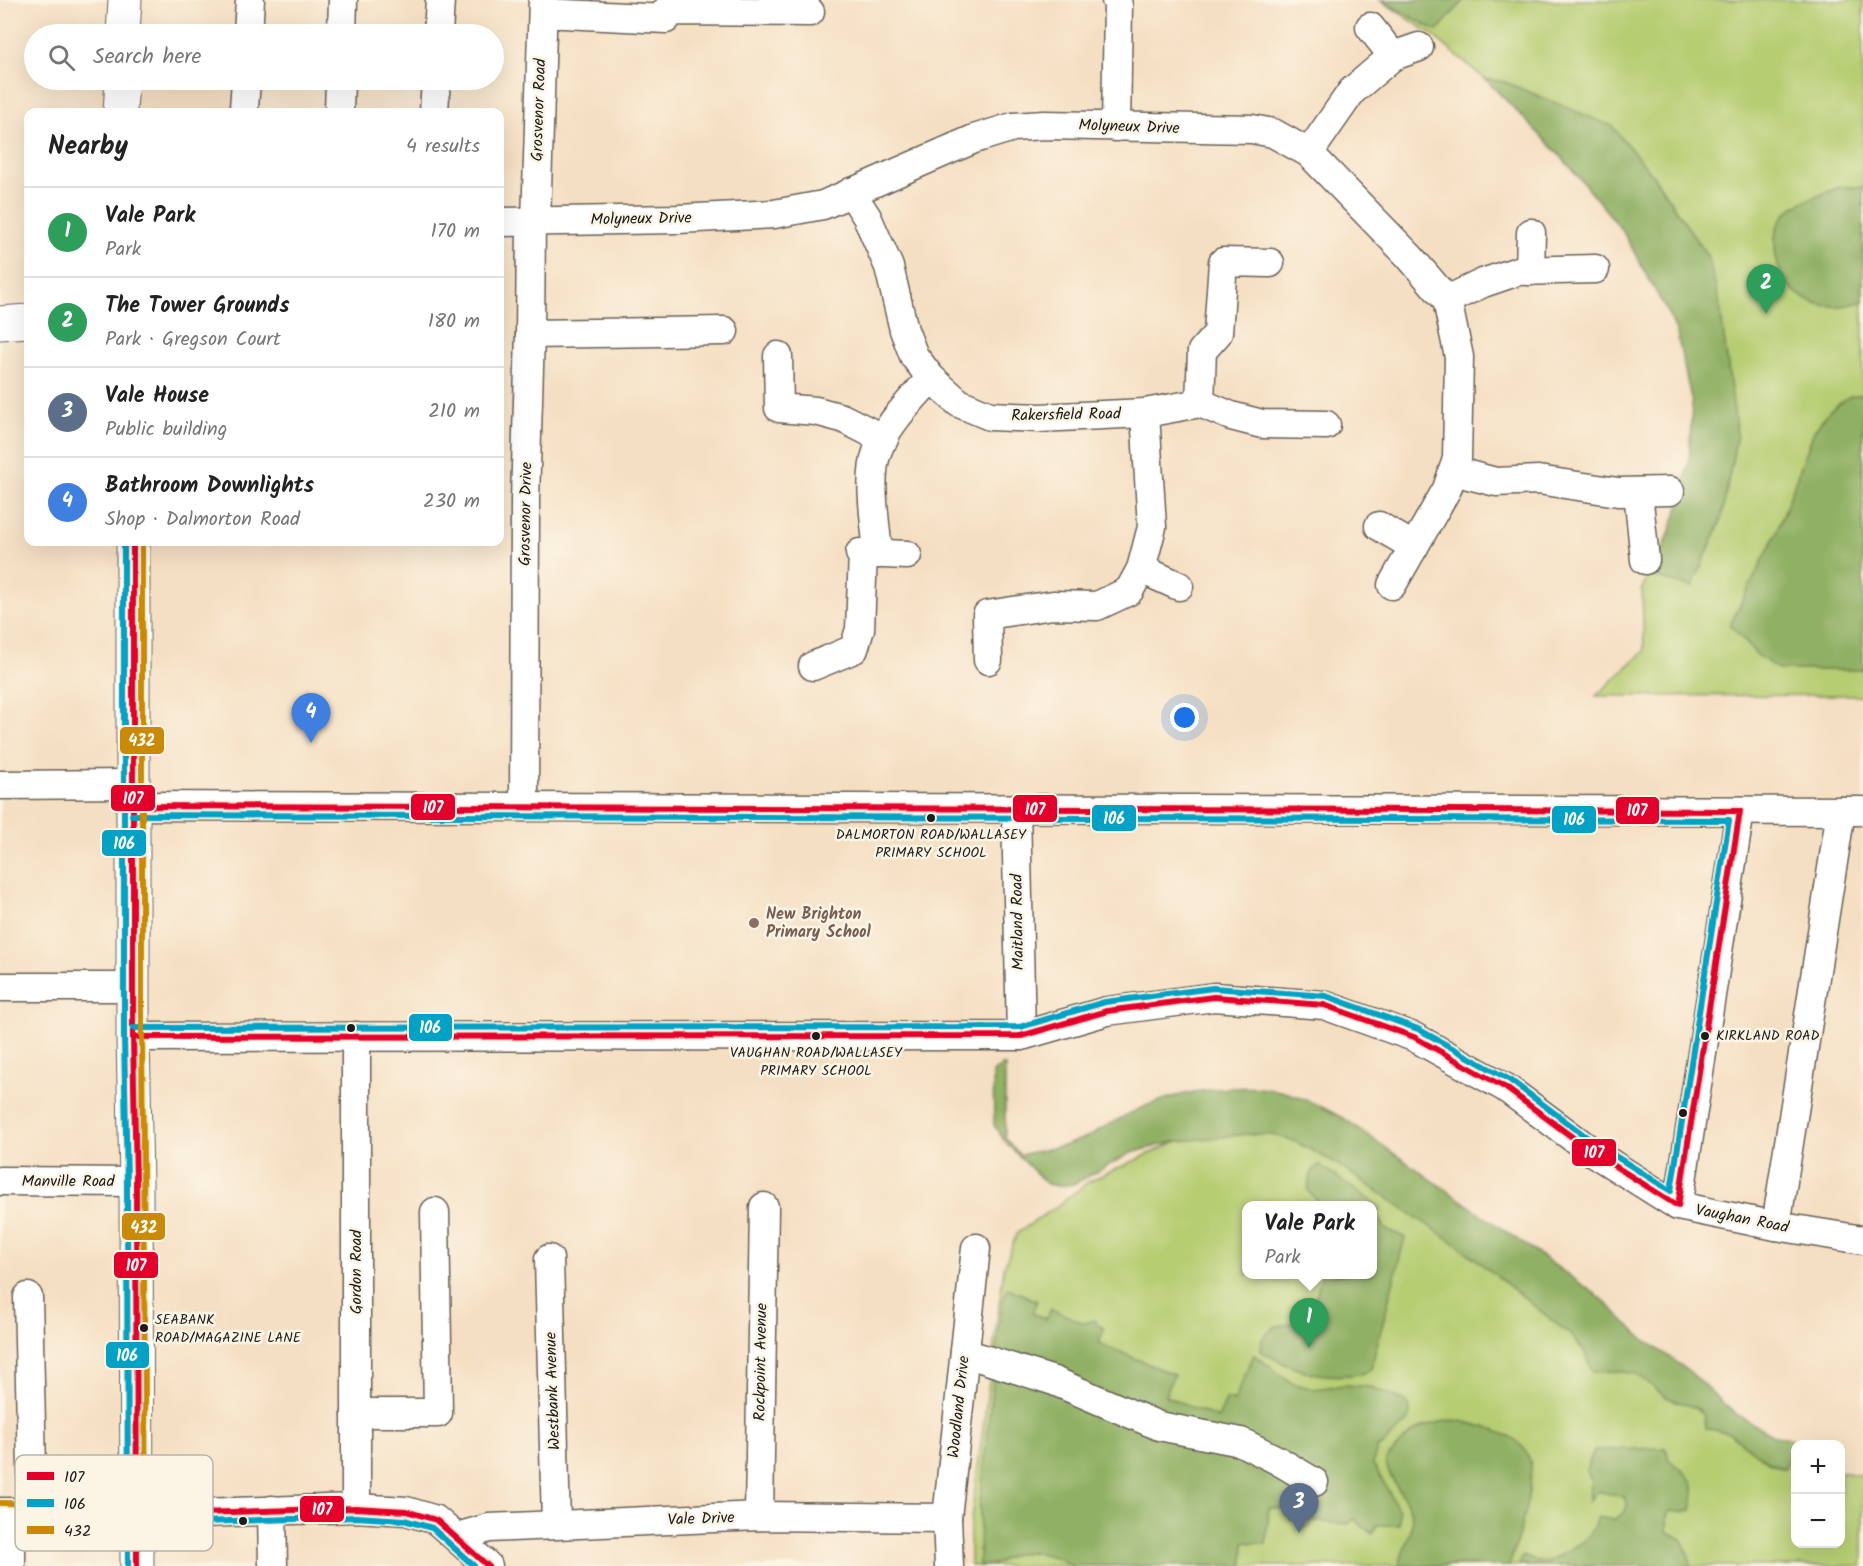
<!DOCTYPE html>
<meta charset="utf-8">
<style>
body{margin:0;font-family:Kalam,sans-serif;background:#f2f2f2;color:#222}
.controls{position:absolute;right:18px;bottom:18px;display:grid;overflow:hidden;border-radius:12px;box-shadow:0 6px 24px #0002}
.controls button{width:54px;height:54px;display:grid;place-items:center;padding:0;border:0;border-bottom:2px solid #e0e0e0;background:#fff;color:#222;font:30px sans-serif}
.you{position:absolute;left:1185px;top:718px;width:21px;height:21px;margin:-15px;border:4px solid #fff;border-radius:50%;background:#1a73e8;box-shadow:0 0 0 9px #1a73e833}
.badge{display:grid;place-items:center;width:39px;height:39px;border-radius:50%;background:#0b8043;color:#fff;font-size:20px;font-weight:700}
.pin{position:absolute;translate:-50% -50px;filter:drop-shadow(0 2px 3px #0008)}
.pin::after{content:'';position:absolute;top:32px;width:21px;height:18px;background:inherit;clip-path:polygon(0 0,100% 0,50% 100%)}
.popup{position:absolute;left:1242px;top:1201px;width:135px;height:78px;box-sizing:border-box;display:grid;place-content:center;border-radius:12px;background:#fff;filter:drop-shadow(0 2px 4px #0005);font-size:20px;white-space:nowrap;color:#767676}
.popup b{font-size:22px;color:#222}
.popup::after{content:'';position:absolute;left:50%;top:100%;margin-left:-12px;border:12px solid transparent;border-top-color:#fff}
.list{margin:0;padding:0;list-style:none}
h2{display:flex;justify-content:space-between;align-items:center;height:78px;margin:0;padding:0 24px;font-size:26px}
h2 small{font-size:20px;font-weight:400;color:#767676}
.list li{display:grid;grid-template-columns:39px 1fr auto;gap:18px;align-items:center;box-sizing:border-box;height:90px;padding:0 24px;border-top:2px solid #e0e0e0}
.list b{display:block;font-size:22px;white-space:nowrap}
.list p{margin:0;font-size:20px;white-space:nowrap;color:#767676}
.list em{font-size:20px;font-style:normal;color:#767676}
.icon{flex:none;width:33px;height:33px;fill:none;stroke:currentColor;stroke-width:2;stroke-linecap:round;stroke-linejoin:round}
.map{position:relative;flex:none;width:1863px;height:1566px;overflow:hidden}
.search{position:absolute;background:#fff;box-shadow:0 6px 24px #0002;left:24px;top:24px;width:480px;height:66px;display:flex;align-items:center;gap:15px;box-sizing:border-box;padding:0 21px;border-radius:33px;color:#767676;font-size:22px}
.panel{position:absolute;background:#fff;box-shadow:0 6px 24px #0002;left:24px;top:108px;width:480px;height:438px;border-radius:12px}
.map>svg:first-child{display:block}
.green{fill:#b6cd72;stroke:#697447;stroke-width:1.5;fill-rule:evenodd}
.forest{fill:#90b064;stroke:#566640;stroke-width:1.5}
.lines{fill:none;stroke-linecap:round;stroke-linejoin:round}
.minor-casing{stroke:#686056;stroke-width:31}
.major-casing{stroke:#686056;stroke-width:35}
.minor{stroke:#fff;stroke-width:28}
.major{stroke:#fff;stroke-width:33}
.bus-1-casing{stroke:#fcf5e5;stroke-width:10}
.bus-2-casing{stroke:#fcf5e5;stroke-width:10}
.bus-3-casing{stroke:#fcf5e5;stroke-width:10}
.bus-1{stroke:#e4002b;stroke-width:6}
.bus-2{stroke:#01a2c5;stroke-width:6}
.bus-3{stroke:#cb8a06;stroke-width:6}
.bus-dot{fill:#1c1c1c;stroke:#fcf5e5;stroke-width:2}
.education-dot{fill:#8d6e63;stroke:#fcf5e5;stroke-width:2}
.labels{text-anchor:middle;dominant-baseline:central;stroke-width:5;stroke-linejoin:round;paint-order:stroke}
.bus-label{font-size:14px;fill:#1c1c1c;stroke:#fcf5e5}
.street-label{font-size:16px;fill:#1c1c1c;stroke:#fcf5e5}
.education-label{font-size:16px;font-weight:bold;fill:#785e54;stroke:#fcf5e5;text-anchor:start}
.key{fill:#fcf5e5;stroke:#b9b4a9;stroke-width:1.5}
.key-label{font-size:16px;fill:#1c1c1c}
.line-badge{stroke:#fcf5e5;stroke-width:2}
.badge-label{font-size:16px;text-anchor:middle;font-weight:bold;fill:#fff}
</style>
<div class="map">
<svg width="1863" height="1566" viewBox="0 0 1863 1566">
<rect width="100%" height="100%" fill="#fcf5e5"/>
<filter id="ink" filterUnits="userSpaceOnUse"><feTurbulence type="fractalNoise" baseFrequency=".0167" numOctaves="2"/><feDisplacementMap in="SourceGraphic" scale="12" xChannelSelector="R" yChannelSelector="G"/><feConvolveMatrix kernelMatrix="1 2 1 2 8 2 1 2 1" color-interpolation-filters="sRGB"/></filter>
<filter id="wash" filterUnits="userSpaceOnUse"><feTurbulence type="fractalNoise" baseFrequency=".008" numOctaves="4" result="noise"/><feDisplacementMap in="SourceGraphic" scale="24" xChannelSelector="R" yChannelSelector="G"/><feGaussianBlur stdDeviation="1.35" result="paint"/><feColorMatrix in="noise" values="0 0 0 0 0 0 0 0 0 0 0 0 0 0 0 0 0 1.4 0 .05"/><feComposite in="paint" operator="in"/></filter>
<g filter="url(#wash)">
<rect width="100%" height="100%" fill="#f5dfc2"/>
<!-- green -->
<g class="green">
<path d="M 1380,0 L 1863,0 L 1863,695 L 1596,696 L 1644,651 L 1642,589 L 1686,503 L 1705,392 L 1633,237 L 1511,101 L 1430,33 Z"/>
<path d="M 1257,1119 L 1352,1150 L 1736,1435 L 1795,1458 L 1796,1544 L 1840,1544 L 1841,1472 L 1863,1476 L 1863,1566 L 970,1566 L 970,1527 L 1004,1267 L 1017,1233 L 1055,1208 L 1088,1182 L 1186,1137 ZM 1246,1206 L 1372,1206 L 1372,1274 L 1246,1274 Z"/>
</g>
<!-- forest -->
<g class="forest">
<path d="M 1381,0 L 1464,0 L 1437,31 Z"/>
<path d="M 1485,79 L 1505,82 L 1612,126 L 1654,177 L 1708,257 L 1719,300 L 1737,434 L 1721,521 L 1692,587 L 1653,577 L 1680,504 L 1689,461 L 1692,403 L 1677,334 L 1672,321 L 1622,230 L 1563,158 Z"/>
<path d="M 1839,187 L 1863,187 L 1863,301 C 1856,303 1848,306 1841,306 C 1808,308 1781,289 1776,256 C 1774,244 1774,231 1781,220 C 1791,202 1821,196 1839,187 Z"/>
<path d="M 1863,394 L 1863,670 L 1779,670 L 1756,654 L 1730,625 L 1776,534 L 1814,431 L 1830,410 L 1850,396 Z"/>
<path d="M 1002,1066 L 1005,1066 L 1005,1138 L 1020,1155 L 1066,1145 L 1097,1133 L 1097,1131 C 1114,1122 1132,1111 1151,1104 C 1187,1090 1246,1082 1284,1092 C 1305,1098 1324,1108 1343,1118 L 1600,1297 L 1641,1337 L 1689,1371 L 1734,1413 L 1775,1436 L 1793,1439 L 1785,1469 L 1768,1462 L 1729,1433 L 1705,1428 L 1704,1415 L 1698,1409 L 1666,1397 L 1636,1374 L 1618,1371 L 1592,1372 L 1584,1351 L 1572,1336 L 1459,1246 L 1332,1161 L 1294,1141 L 1275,1135 L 1249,1134 L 1172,1142 L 1131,1153 L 1074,1184 L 1058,1186 L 1047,1184 L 1006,1143 L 994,1125 L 993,1072 Z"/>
<path d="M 1320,1165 L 1381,1208 L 1379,1216 L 1385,1229 L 1405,1237 L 1371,1369 C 1364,1374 1358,1374 1349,1375 C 1314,1378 1291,1369 1261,1351 L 1262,1339 L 1274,1327 L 1309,1320 L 1322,1275 L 1372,1274 L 1372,1206 L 1321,1205 L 1308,1191 C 1309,1181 1309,1170 1320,1165 Z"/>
<path d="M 1008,1288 L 1037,1301 L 1032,1313 L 1046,1319 L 1051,1309 L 1084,1323 L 1094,1320 L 1104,1329 L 1099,1343 L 1174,1375 L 1165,1396 L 1218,1418 L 1227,1398 L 1234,1401 L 1254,1355 L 1292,1383 L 1314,1389 L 1344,1385 L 1371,1387 L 1404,1400 L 1410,1409 L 1409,1420 L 1381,1447 L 1378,1447 L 1372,1464 L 1375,1466 L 1399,1511 L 1399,1525 L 1377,1525 L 1372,1534 L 1354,1519 L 1349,1524 L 1311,1521 L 1310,1527 L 1299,1528 L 1299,1520 L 1290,1520 L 1291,1509 L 1269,1508 L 1266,1544 L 1244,1542 L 1243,1566 L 1074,1566 C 1057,1557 1035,1548 1015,1554 C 999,1559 999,1566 979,1566 L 980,1502 L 1002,1300 Z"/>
<path d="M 1454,1420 C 1476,1424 1521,1433 1529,1458 C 1537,1481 1517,1542 1509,1566 L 1400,1566 C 1400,1550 1413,1536 1412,1520 C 1411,1498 1387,1482 1386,1460 C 1408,1433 1417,1424 1454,1420 Z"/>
<path d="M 1666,1448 L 1669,1460 C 1690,1474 1699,1485 1691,1510 L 1682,1512 L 1670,1511 L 1667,1518 L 1667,1531 L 1682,1539 L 1692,1566 L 1519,1566 L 1523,1556 L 1538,1562 L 1552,1560 L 1587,1539 L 1598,1517 L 1613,1520 L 1625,1512 L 1627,1505 L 1624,1497 L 1597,1491 L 1589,1501 L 1591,1481 L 1586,1470 L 1594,1450 Z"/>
</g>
</g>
<g filter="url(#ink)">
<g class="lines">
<defs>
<g id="minor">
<path d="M 1116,0 L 1118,5 L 1116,127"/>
<path d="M 543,13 L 666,19 L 666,11 L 810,12"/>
<path d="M 1370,27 L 1393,56"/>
<path d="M 248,34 L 250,0"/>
<path d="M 342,34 L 343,0"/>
<path d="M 438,34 L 440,0"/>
<path d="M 244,108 L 246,80"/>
<path d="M 339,112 L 340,80"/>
<path d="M 434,112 L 436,80"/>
<path d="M 1309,153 L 1352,91 L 1393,56 L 1419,47"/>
<path d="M 851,192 L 867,217 L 889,267 L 904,330 L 914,356 L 931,378 L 959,403 L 990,416 L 1039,418 L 1145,413 L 1200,403 L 1231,416 L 1262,424 L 1326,425"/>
<path d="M 536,221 L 543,0"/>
<path d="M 500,222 L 678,219 L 774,214 L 823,205 L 974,139 L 1013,127 L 1044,125 L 1252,129 L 1273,133 L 1309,153 L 1409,256 L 1447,300 L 1459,357 L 1457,459 L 1447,489 L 1392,585"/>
<path d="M 1530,271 L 1531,233"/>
<path d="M 1447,300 L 1483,283 L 1518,271 L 1595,269"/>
<path d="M 530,334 L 724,331"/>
<path d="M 778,356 L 779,408 L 816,411 L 842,418 L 884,439"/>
<path d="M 1200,403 L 1202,351 L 1218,333 L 1223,262 L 1270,263"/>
<path d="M 1453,471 L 1496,482 L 1538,480 L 1618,492 L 1670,491"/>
<path d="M 1638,492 L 1645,560"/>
<path d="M 1379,526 L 1414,547"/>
<path d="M 860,553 L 907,555"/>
<path d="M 878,554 C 876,524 867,480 877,452 C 887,423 911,401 931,378"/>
<path d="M 1141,569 L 1179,586"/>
<path d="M 988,660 L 987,615 L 1053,605 L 1097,606 L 1129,591 L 1141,569 L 1152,527 L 1145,413"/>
<path d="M 813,666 L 854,649 L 860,629 L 863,553"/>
<path d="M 0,785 L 133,784"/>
<path d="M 132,806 L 1863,811"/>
<path d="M 524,807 L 525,499 L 530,334 L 531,221"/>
<path d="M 1016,808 L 1021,1036"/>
<path d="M 0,987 L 134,987"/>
<path d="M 133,1037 L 1021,1036 L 1107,1011 L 1214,997 L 1324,1005 L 1414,1037 L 1506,1088 L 1591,1151 L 1678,1206 L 1776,1226 L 1863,1240"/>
<path d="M 0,1181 L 136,1182"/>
<path d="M 1678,1206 L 1740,811"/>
<path d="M 1776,1226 L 1841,811"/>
<path d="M 549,1259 L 556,1524"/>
<path d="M 28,1297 L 33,1512"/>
<path d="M 965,1353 L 1054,1381 L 1159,1426 L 1241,1442 L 1277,1460 L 1314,1482"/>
<path d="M 356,1413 L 438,1413 L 435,1212"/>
<path d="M 356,1508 L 356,1036"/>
<path d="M 272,1510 L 273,1566"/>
<path d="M 0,1512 L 137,1515 L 356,1508 L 406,1511 L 436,1520 L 488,1566"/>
<path d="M 11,1512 L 11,1566"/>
<path d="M 759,1516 L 764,1207"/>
<path d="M 457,1537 L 489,1528 L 759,1516 L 947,1518"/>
<path d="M 949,1566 L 947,1518 L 976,1248"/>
</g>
<g id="major">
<path d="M 123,34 L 125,0"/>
<path d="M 120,112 L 122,80"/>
<path d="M 0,323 L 28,321"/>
<path d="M 133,542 L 133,1037 L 136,1182 L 137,1566"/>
</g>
</defs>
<!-- minor casing -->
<use href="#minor" class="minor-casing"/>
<!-- major casing -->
<use href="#major" class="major-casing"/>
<!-- minor -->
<use href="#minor" class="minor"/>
<!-- major -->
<use href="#major" class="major"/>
<defs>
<g id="bus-1">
<path d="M 133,542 L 133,1037 L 136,1182 L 137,1566"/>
<path d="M 132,806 L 1740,811 L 1678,1206 L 1591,1151 L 1506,1088 L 1414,1037 L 1324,1005 L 1214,997 L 1107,1011 L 1021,1036 L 133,1037"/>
<path d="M 137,1515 L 356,1508 L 406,1511 L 436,1520 L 488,1566"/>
</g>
<g id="bus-2">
<path d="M 124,542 L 124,1037 L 127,1182 L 128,1566"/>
<path d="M 132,815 L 1729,820 L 1671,1191 L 1596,1144 L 1510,1080 L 1418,1029 L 1326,996 L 1213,988 L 1105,1002 L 1020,1027 L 133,1028"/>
<path d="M 137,1524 L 356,1517 L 404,1520 L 432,1528 L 474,1566"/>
</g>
<g id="bus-3">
<path d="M 142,542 L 142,1037 L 146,1515"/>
<path d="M 0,1503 L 137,1506"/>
</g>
</defs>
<!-- bus-1 casing -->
<use href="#bus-1" class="bus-1-casing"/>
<!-- bus-2 casing -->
<use href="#bus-2" class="bus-2-casing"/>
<!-- bus-3 casing -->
<use href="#bus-3" class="bus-3-casing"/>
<!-- bus-1 -->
<use href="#bus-1" class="bus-1"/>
<!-- bus-2 -->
<use href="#bus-2" class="bus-2"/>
<!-- bus-3 -->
<use href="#bus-3" class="bus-3"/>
</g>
</g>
<!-- markers -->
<g class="bus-dot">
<circle cx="931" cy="818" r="5"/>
<circle cx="351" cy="1028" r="5"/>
<circle cx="816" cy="1036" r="5"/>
<circle cx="1705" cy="1036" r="5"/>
<circle cx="1683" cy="1113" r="5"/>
<circle cx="144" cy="1328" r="5"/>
<circle cx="243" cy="1521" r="5"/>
</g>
<circle class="education-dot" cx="754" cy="923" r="6"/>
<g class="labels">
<!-- bus labels -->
<g class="bus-label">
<text x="931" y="835">DALMORTON ROAD/WALLASEY<tspan x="931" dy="18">PRIMARY SCHOOL</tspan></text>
<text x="1716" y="1036" text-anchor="start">KIRKLAND ROAD</text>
<text x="816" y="1053">VAUGHAN ROAD/WALLASEY<tspan x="816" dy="18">PRIMARY SCHOOL</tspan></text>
<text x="155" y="1320" text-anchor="start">SEABANK<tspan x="155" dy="18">ROAD/MAGAZINE LANE</tspan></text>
</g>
<!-- street labels -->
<g class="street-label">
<text transform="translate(539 110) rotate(-88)">Grosvenor Road</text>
<text transform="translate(1129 127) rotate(2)">Molyneux Drive</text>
<text transform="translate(641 219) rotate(-1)">Molyneux Drive</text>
<text transform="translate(1066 415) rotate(-1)">Rakersfield Road</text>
<text transform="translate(526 514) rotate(-89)">Grosvenor Drive</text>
<text transform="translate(1018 922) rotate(-91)">Maitland Road</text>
<text x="68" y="1181">Manville Road</text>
<text transform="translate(1742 1219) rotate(11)">Vaughan Road</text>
<text transform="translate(356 1272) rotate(-90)">Gordon Road</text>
<text transform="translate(761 1362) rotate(-89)">Rockpoint Avenue</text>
<text transform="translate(553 1391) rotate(-92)">Westbank Avenue</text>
<text transform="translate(959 1407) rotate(-84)">Woodland Drive</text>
<text transform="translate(701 1519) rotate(-2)">Vale Drive</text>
</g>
<!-- education labels -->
<g class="education-label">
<text x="766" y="914">New Brighton<tspan x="766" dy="18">Primary School</tspan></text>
</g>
</g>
<!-- legend -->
<rect x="15" y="1455" width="198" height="96" rx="9" class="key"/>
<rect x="27" y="1472" width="27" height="8" fill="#e4002b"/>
<rect x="27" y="1499" width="27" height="8" fill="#01a2c5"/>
<rect x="27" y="1526" width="27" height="8" fill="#cb8a06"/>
<g class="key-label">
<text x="64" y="1482">107</text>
<text x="64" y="1509">106</text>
<text x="64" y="1536">432</text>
</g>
<g class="line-badge">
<rect x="119" y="726" width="46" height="29" rx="6" fill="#cb8a06"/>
<rect x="110" y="784" width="46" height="28" rx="6" fill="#e4002b"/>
<rect x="410" y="793" width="46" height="28" rx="6" fill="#e4002b"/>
<rect x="1012" y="794" width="46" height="29" rx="6" fill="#e4002b"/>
<rect x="1615" y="796" width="45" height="29" rx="6" fill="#e4002b"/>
<rect x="1091" y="804" width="46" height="28" rx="6" fill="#01a2c5"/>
<rect x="1551" y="805" width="46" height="29" rx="6" fill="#01a2c5"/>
<rect x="101" y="829" width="46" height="28" rx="6" fill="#01a2c5"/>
<rect x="408" y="1013" width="45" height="29" rx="6" fill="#01a2c5"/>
<rect x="1571" y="1138" width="46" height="29" rx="6" fill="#e4002b"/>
<rect x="121" y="1212" width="45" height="29" rx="6" fill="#cb8a06"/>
<rect x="113" y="1251" width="46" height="28" rx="6" fill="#e4002b"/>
<rect x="105" y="1341" width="45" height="28" rx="6" fill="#01a2c5"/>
<rect x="299" y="1495" width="46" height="28" rx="6" fill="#e4002b"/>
</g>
<g class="badge-label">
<text x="142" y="746">432</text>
<text x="133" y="804">107</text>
<text x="433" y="813">107</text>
<text x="1035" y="815">107</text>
<text x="1637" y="816">107</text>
<text x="1114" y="824">106</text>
<text x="1574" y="825">106</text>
<text x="124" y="849">106</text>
<text x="430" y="1033">106</text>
<text x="1594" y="1158">107</text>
<text x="144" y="1233">432</text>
<text x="136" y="1271">107</text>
<text x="127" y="1361">106</text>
<text x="322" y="1515">107</text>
</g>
</svg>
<div class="controls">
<button>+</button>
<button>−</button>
</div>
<div class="you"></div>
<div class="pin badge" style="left:1309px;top:1348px;background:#2e9e5b">1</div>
<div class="popup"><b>Vale Park</b>Park</div>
<div class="pin badge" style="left:1766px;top:314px;background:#2e9e5b">2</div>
<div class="pin badge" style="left:1299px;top:1533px;background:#5c6f8a">3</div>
<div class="pin badge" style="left:311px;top:743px;background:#3f7fe0">4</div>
<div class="search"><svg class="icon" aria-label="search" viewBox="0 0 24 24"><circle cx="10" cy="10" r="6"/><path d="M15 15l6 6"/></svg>Search here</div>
<section class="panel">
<h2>Nearby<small>4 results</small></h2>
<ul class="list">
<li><span class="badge" style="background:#2e9e5b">1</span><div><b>Vale Park</b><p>Park</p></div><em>170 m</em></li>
<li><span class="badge" style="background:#2e9e5b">2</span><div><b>The Tower Grounds</b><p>Park · Gregson Court</p></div><em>180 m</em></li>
<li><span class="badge" style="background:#5c6f8a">3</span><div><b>Vale House</b><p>Public building</p></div><em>210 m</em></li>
<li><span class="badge" style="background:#3f7fe0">4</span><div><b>Bathroom Downlights</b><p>Shop · Dalmorton Road</p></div><em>230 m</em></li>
</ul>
</section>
</div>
